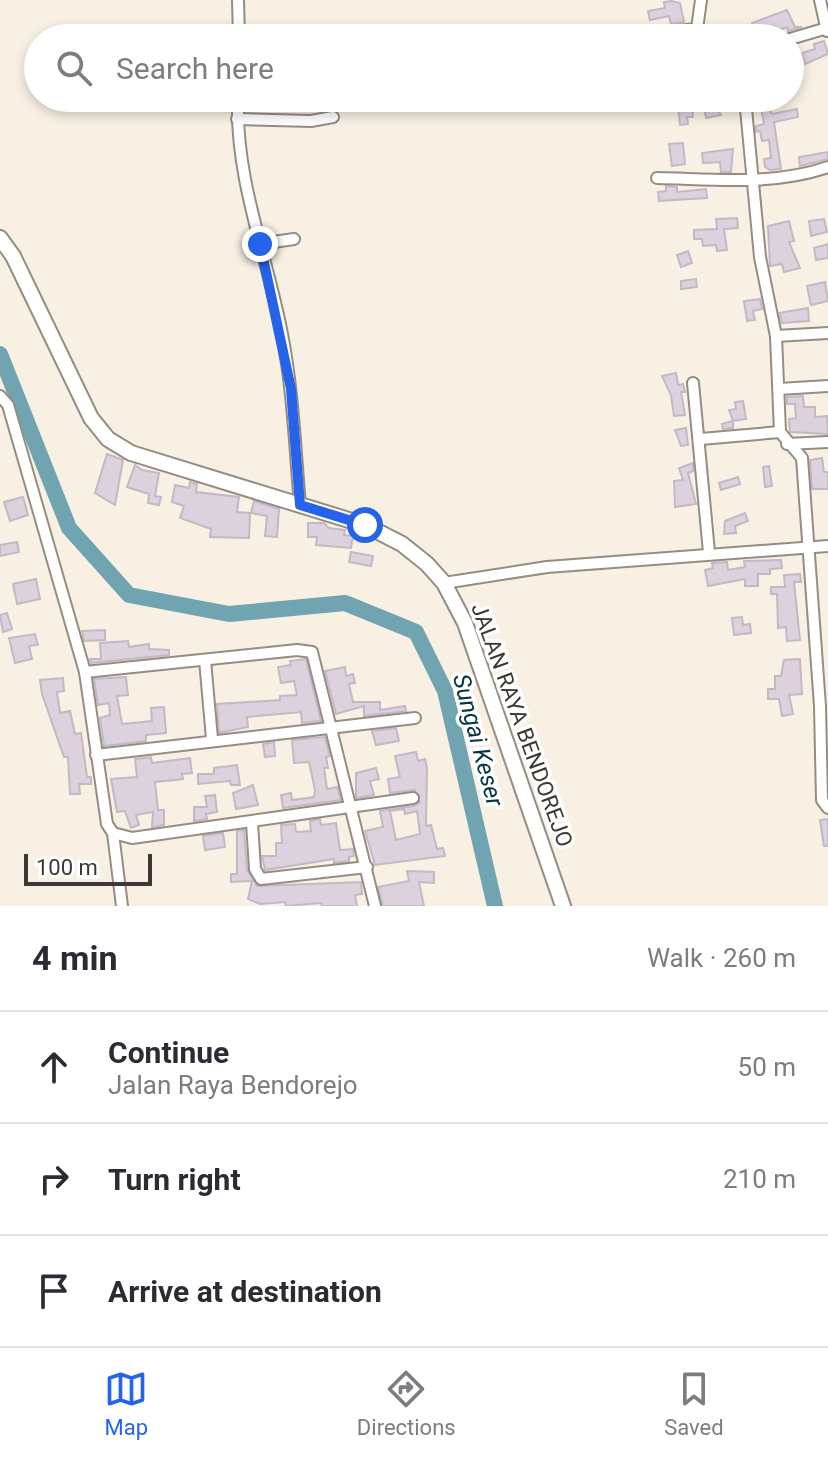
<!DOCTYPE html>
<meta charset="utf-8">
<style>
body{margin:0;font-family:Roboto,sans-serif;background:#f2f2f3;color:#2b2b33}
.scale{position:absolute;left:24px;bottom:20px;width:128px;box-sizing:border-box;padding-left:8px;border:4px solid #3c3833;border-top:0;font-size:22px;line-height:28px;white-space:nowrap;color:#3c3833;-webkit-text-stroke:6px #fff;paint-order:stroke}
.stop{position:absolute;width:24px;height:24px;margin:-18px;border:6px solid #2563eb;border-radius:50%;background:#fff}
.stop.end{background:#2563eb;border-color:#fff;box-shadow:0 2px 8px #0008}
.list{margin:0;padding:0;list-style:none}
h2{display:flex;justify-content:space-between;align-items:center;height:104px;margin:0;padding:0 32px;font-size:34px}
h2 small{font-size:26px;font-weight:400;color:#7c7c81}
.list li{display:grid;grid-template-columns:52px 1fr auto;gap:24px;align-items:center;box-sizing:border-box;height:112px;padding:0 32px;border-top:2px solid #e1e1e2}
.list b{display:block;font-size:30px;white-space:nowrap}
.list p{margin:0;font-size:26px;white-space:nowrap;color:#7c7c81}
.list em{font-size:26px;font-style:normal;color:#7c7c81}
.icon{flex:none;width:44px;height:44px;fill:none;stroke:currentColor;stroke-width:2;stroke-linecap:round;stroke-linejoin:round}
.map{position:relative;flex:none;width:828px;height:906px;overflow:hidden}
.search{position:absolute;background:#fff;box-shadow:0 4px 12px #0003;left:24px;right:24px;top:24px;height:88px;display:flex;align-items:center;gap:20px;box-sizing:border-box;padding:0 28px;border-radius:44px;color:#7c7c81;font-size:30px}
.sheet{height:440px;background:#fff}
nav{display:flex;justify-content:space-around;align-items:center;box-sizing:border-box;height:112px;border-top:2px solid #e1e1e2;background:#fff;font-size:22px;color:#7c7c81}
nav a{display:grid;justify-items:center;gap:4px}
nav .on{color:#2563eb}
.map>svg:first-child{display:block}
.lines{fill:none;stroke-linecap:round;stroke-linejoin:round}
.river{stroke:#71a4b1;stroke-width:16}
.building{fill:#dcd2de;stroke:#c2b9c5;stroke-width:2;fill-rule:evenodd}
.street-casing{stroke:#958d82;stroke-width:14}
.secondary-casing{stroke:#958d82;stroke-width:18}
.street{stroke:#fff;stroke-width:10}
.secondary{stroke:#fff;stroke-width:14}
.route{stroke:#2563eb;stroke-width:10}
.labels{text-anchor:middle;dominant-baseline:central;stroke-width:7;stroke-linejoin:round;paint-order:stroke}
.street-label{font-size:22px;fill:#3c3833;stroke:#fff}
.water-label{font-size:24px;font-style:italic;fill:#033640;stroke:#fff}
</style>
<div class="map">
<svg width="828" height="906" viewBox="0 0 828 906">
<rect width="100%" height="100%" fill="#f9f0e4"/>
<g class="lines">
<!-- river -->
<path class="river" d="M 0,354 L 69,528 L 129,595 L 229,614 L 345,603 L 416,632 L 445,691 L 495,906"/>
</g>
<!-- building -->
<g class="building">
<path d="M 671,1 L 680,3 L 684,22 L 671,24 L 669,16 L 650,20 L 648,11 L 665,8 L 664,2 Z"/>
<path d="M 787,10 L 795,27 L 802,27 L 788,31 L 787,27 L 758,38 L 752,23 Z"/>
<path d="M 824,41 L 828,54 L 805,64 L 802,53 L 815,49 L 814,44 Z"/>
<path d="M 702,98 L 713,98 L 721,115 L 706,118 Z"/>
<path d="M 759,98 L 763,98 L 772,114 L 797,109 L 798,117 L 774,122 L 781,169 L 770,170 L 765,167 L 764,159 L 771,158 L 769,140 L 762,141 L 760,131 L 756,132 L 756,126 L 764,124 L 761,107 L 757,109 L 753,102 Z"/>
<path d="M 692,104 L 693,117 L 687,117 L 688,124 L 680,125 L 678,105 Z"/>
<path d="M 683,143 L 685,164 L 672,166 L 669,144 Z"/>
<path d="M 733,149 L 731,172 L 721,172 L 720,162 L 703,163 L 702,153 Z"/>
<path d="M 828,152 L 828,159 L 800,166 L 799,157 Z"/>
<path d="M 666,186 L 677,187 L 677,192 L 706,189 L 707,198 L 659,201 L 658,192 L 666,191 Z"/>
<path d="M 737,218 L 738,228 L 724,229 L 727,250 L 717,251 L 716,245 L 703,246 L 702,239 L 694,239 L 694,230 L 717,229 L 716,219 Z"/>
<path d="M 824,219 L 827,232 L 811,236 L 809,221 Z"/>
<path d="M 789,221 L 794,241 L 789,242 L 800,268 L 784,272 L 782,264 L 770,266 L 768,226 Z"/>
<path d="M 828,244 L 828,258 L 816,260 L 814,248 Z"/>
<path d="M 688,251 L 692,263 L 681,267 L 677,255 Z"/>
<path d="M 696,279 L 697,287 L 681,289 L 681,281 Z"/>
<path d="M 825,282 L 828,301 L 811,305 L 807,286 Z"/>
<path d="M 760,299 L 762,309 L 753,311 L 755,320 L 747,321 L 744,301 Z"/>
<path d="M 808,308 L 809,321 L 782,323 L 779,313 Z"/>
<path d="M 676,373 L 678,385 L 683,384 L 685,392 L 681,392 L 685,415 L 674,416 L 671,395 L 662,376 Z"/>
<path d="M 803,396 L 804,407 L 815,407 L 815,417 L 827,416 L 828,434 L 790,432 L 789,419 L 796,418 L 795,404 L 787,404 L 787,397 Z"/>
<path d="M 743,401 L 746,419 L 733,421 L 733,428 L 723,429 L 722,424 L 733,421 L 729,410 L 736,409 L 735,402 Z"/>
<path d="M 686,428 L 688,445 L 681,446 L 675,430 Z"/>
<path d="M 107,454 L 123,460 L 115,505 L 95,493 Z"/>
<path d="M 822,458 L 824,472 L 828,472 L 828,489 L 812,489 L 810,460 Z"/>
<path d="M 693,463 L 693,471 L 688,473 L 696,504 L 675,507 L 674,481 L 683,480 L 679,468 Z"/>
<path d="M 135,465 L 142,470 L 159,473 L 155,496 L 161,497 L 159,505 L 148,503 L 149,494 L 127,487 Z"/>
<path d="M 769,466 L 772,486 L 765,487 L 763,467 Z"/>
<path d="M 738,477 L 740,484 L 721,490 L 719,483 Z"/>
<path d="M 190,482 L 197,484 L 196,492 L 239,497 L 237,512 L 250,513 L 249,538 L 210,537 L 211,529 L 180,518 L 184,506 L 172,502 L 175,485 L 189,488 Z"/>
<path d="M 23,497 L 28,515 L 10,521 L 4,502 Z"/>
<path d="M 254,501 L 279,509 L 277,537 L 265,536 L 267,516 L 251,513 Z"/>
<path d="M 745,513 L 748,521 L 735,526 L 736,533 L 724,534 L 725,521 Z"/>
<path d="M 308,523 L 324,523 L 329,528 L 345,530 L 344,535 L 353,536 L 351,548 L 316,545 L 317,537 L 308,537 Z"/>
<path d="M 17,542 L 19,552 L 0,556 L 0,545 Z"/>
<path d="M 351,552 L 373,556 L 371,566 L 349,562 Z"/>
<path d="M 781,560 L 782,568 L 770,569 L 770,574 L 758,574 L 758,586 L 745,586 L 745,579 L 708,586 L 705,570 L 713,568 L 712,563 L 727,562 L 728,570 L 745,567 L 744,561 Z"/>
<path d="M 800,574 L 801,582 L 794,582 L 800,640 L 787,641 L 786,627 L 778,628 L 777,594 L 771,594 L 771,587 L 785,587 L 784,575 Z"/>
<path d="M 36,579 L 40,599 L 17,604 L 13,584 Z"/>
<path d="M 7,613 L 12,629 L 3,632 L 0,615 Z"/>
<path d="M 742,617 L 743,625 L 750,624 L 751,633 L 734,635 L 732,618 Z"/>
<path d="M 105,630 L 105,640 L 84,641 L 82,631 Z"/>
<path d="M 35,634 L 38,645 L 29,646 L 32,659 L 15,663 L 9,638 Z"/>
<path d="M 128,641 L 129,647 L 149,644 L 149,649 L 169,650 L 169,655 L 91,663 L 90,659 L 101,659 L 100,643 Z"/>
<path d="M 306,659 L 321,721 L 302,723 L 301,712 L 247,717 L 248,727 L 219,733 L 217,704 L 280,700 L 280,696 L 297,695 L 294,681 L 281,683 L 278,667 L 291,665 L 290,661 Z"/>
<path d="M 800,659 L 802,694 L 789,695 L 793,714 L 782,716 L 779,699 L 768,699 L 768,689 L 775,689 L 775,676 L 781,676 L 784,660 Z"/>
<path d="M 345,667 L 346,676 L 353,674 L 355,683 L 349,684 L 353,702 L 380,702 L 380,710 L 405,706 L 406,711 L 364,716 L 364,706 L 336,714 L 325,671 Z"/>
<path d="M 126,677 L 128,695 L 117,696 L 122,724 L 152,721 L 151,708 L 164,707 L 166,733 L 146,735 L 146,741 L 104,746 L 100,718 L 110,715 L 109,703 L 98,705 L 94,679 Z"/>
<path d="M 63,678 L 64,691 L 57,692 L 60,713 L 70,711 L 75,734 L 81,733 L 87,777 L 91,777 L 91,784 L 79,784 L 80,794 L 70,794 L 68,757 L 64,757 L 42,694 L 40,680 Z"/>
<path d="M 396,728 L 399,741 L 376,745 L 372,731 Z"/>
<path d="M 325,737 L 330,756 L 326,757 L 328,768 L 324,768 L 327,789 L 337,787 L 341,800 L 283,808 L 281,795 L 291,793 L 292,800 L 314,797 L 315,790 L 309,762 L 294,763 L 292,740 Z"/>
<path d="M 274,742 L 275,756 L 265,757 L 263,744 Z"/>
<path d="M 416,752 L 418,761 L 425,759 L 427,768 L 426,826 L 431,825 L 437,849 L 443,848 L 445,856 L 375,865 L 365,831 L 383,827 L 380,811 L 414,806 L 420,802 L 415,790 L 390,793 L 388,779 L 400,777 L 395,756 ZM 404,809 L 405,814 L 417,811 L 420,834 L 396,840 L 390,811 Z"/>
<path d="M 151,757 L 152,763 L 190,758 L 192,773 L 182,774 L 183,779 L 155,782 L 158,810 L 164,810 L 164,825 L 152,827 L 153,812 L 136,815 L 139,825 L 131,828 L 125,811 L 117,812 L 111,779 L 137,777 L 135,759 Z"/>
<path d="M 237,765 L 240,785 L 231,785 L 230,781 L 198,784 L 198,774 L 214,774 L 214,768 Z"/>
<path d="M 376,768 L 379,779 L 370,781 L 374,795 L 356,798 L 356,773 Z"/>
<path d="M 253,785 L 258,805 L 236,809 L 233,793 Z"/>
<path d="M 215,795 L 217,812 L 206,814 L 207,819 L 194,821 L 194,807 L 207,807 L 205,796 Z"/>
<path d="M 320,819 L 321,825 L 336,823 L 340,850 L 353,849 L 354,856 L 349,857 L 349,861 L 334,863 L 334,859 L 265,870 L 262,856 L 276,856 L 276,843 L 282,843 L 281,825 L 295,824 L 296,832 L 311,831 L 310,821 Z"/>
<path d="M 828,819 L 828,846 L 824,846 L 820,820 Z"/>
<path d="M 244,830 L 247,870 L 257,886 L 361,882 L 362,894 L 355,895 L 357,906 L 322,906 L 321,903 L 286,906 L 285,902 L 260,904 L 248,899 L 252,881 L 231,882 L 231,874 L 237,874 L 237,831 Z"/>
<path d="M 223,833 L 225,847 L 205,850 L 203,836 Z"/>
<path d="M 407,871 L 434,872 L 434,883 L 419,882 L 424,906 L 383,906 L 378,887 L 409,881 Z"/>
</g>
<g class="lines">
<defs>
<g id="street">
<path d="M 238,0 L 239,38"/>
<path d="M 820,0 L 827,31"/>
<path d="M 697,29 L 701,0"/>
<path d="M 611,38 L 697,29 L 713,38"/>
<path d="M 790,39 L 827,28"/>
<path d="M 238,98 C 235,179 267,255 282,334 C 293,390 295,448 300,505"/>
<path d="M 745,98 L 760,257 L 776,336 L 780,432 L 802,458 L 820,706 L 822,800 L 828,808"/>
<path d="M 237,119 L 311,121 L 333,117"/>
<path d="M 657,178 C 713,179 773,186 828,167"/>
<path d="M 260,244 L 294,239"/>
<path d="M 776,336 L 828,333"/>
<path d="M 693,383 L 709,552"/>
<path d="M 779,389 L 828,386"/>
<path d="M 0,396 L 8,405 L 85,672 L 107,824 L 113,833 L 132,838 L 413,798"/>
<path d="M 701,439 L 780,432"/>
<path d="M 787,444 L 828,442"/>
<path d="M 444,583 L 547,567 L 828,546"/>
<path d="M 205,660 L 212,739"/>
<path d="M 85,672 L 297,650 L 312,652 L 375,906"/>
<path d="M 96,755 L 415,718"/>
<path d="M 252,823 L 255,869 L 261,879 L 367,867"/>
<path d="M 113,833 L 122,906"/>
</g>
<path id="secondary" d="M 0,238 L 13,256 L 91,418 L 108,439 L 131,453 L 365,525 L 402,544 L 427,564 L 444,583 L 465,623 L 563,906"/>
</defs>
<!-- street casing -->
<use href="#street" class="street-casing"/>
<!-- secondary casing -->
<use href="#secondary" class="secondary-casing"/>
<!-- street -->
<use href="#street" class="street"/>
<!-- secondary -->
<use href="#secondary" class="secondary"/>
</g>
<g class="lines">
<!-- route -->
<path class="route" d="M 260,244 L 291,389 L 300,505 L 365,525"/>
</g>
<g class="labels">
<!-- street labels -->
<g class="street-label">
<text transform="translate(522 725) rotate(70)">JALAN RAYA BENDOREJO</text>
</g>
<!-- water labels -->
<g class="water-label">
<text transform="translate(478 740) rotate(75)">Sungai Keser</text>
</g>
</g>
</svg>
<div class="scale">100 m</div>
<div class="stop" style="left:365px;top:525px"></div>
<div class="stop end" style="left:260px;top:244px"></div>
<div class="search"><svg class="icon" aria-label="search" viewBox="0 0 24 24"><circle cx="10" cy="10" r="6"/><path d="M15 15l6 6"/></svg>Search here</div>
</div>
<section class="sheet">
<h2>4 min<small>Walk · 260 m</small></h2>
<ul class="list">
<li><svg class="icon" aria-label="ahead" viewBox="0 0 24 24"><path d="M12 20V5M6 11l6-6 6 6"/></svg><div><b>Continue</b><p>Jalan Raya Bendorejo</p></div><em>50 m</em></li>
<li><svg class="icon" aria-label="right" viewBox="0 0 24 24"><path d="M7 20v-9h11M14 6l5 5-5 5"/></svg><div><b>Turn right</b></div><em>210 m</em></li>
<li><svg class="icon" aria-label="arrive" viewBox="0 0 24 24"><path d="M6 21V4h12l-3 4 3 4H6"/></svg><div><b>Arrive at destination</b></div></li>
</ul>
</section>
<nav>
<a class="on"><svg class="icon" aria-label="map" viewBox="0 0 24 24"><path d="M3 6l6-2 6 2 6-2v14l-6 2-6-2-6 2zM9 4v14M15 6v14"/></svg>Map</a>
<a><svg class="icon" aria-label="directions" viewBox="0 0 24 24"><path d="M12 3l9 9-9 9-9-9zM9 14v-3h6M13 9l2 2-2 2"/></svg>Directions</a>
<a><svg class="icon" aria-label="saved" viewBox="0 0 24 24"><path d="M7 4h10v16l-5-4-5 4z"/></svg>Saved</a>
</nav>
